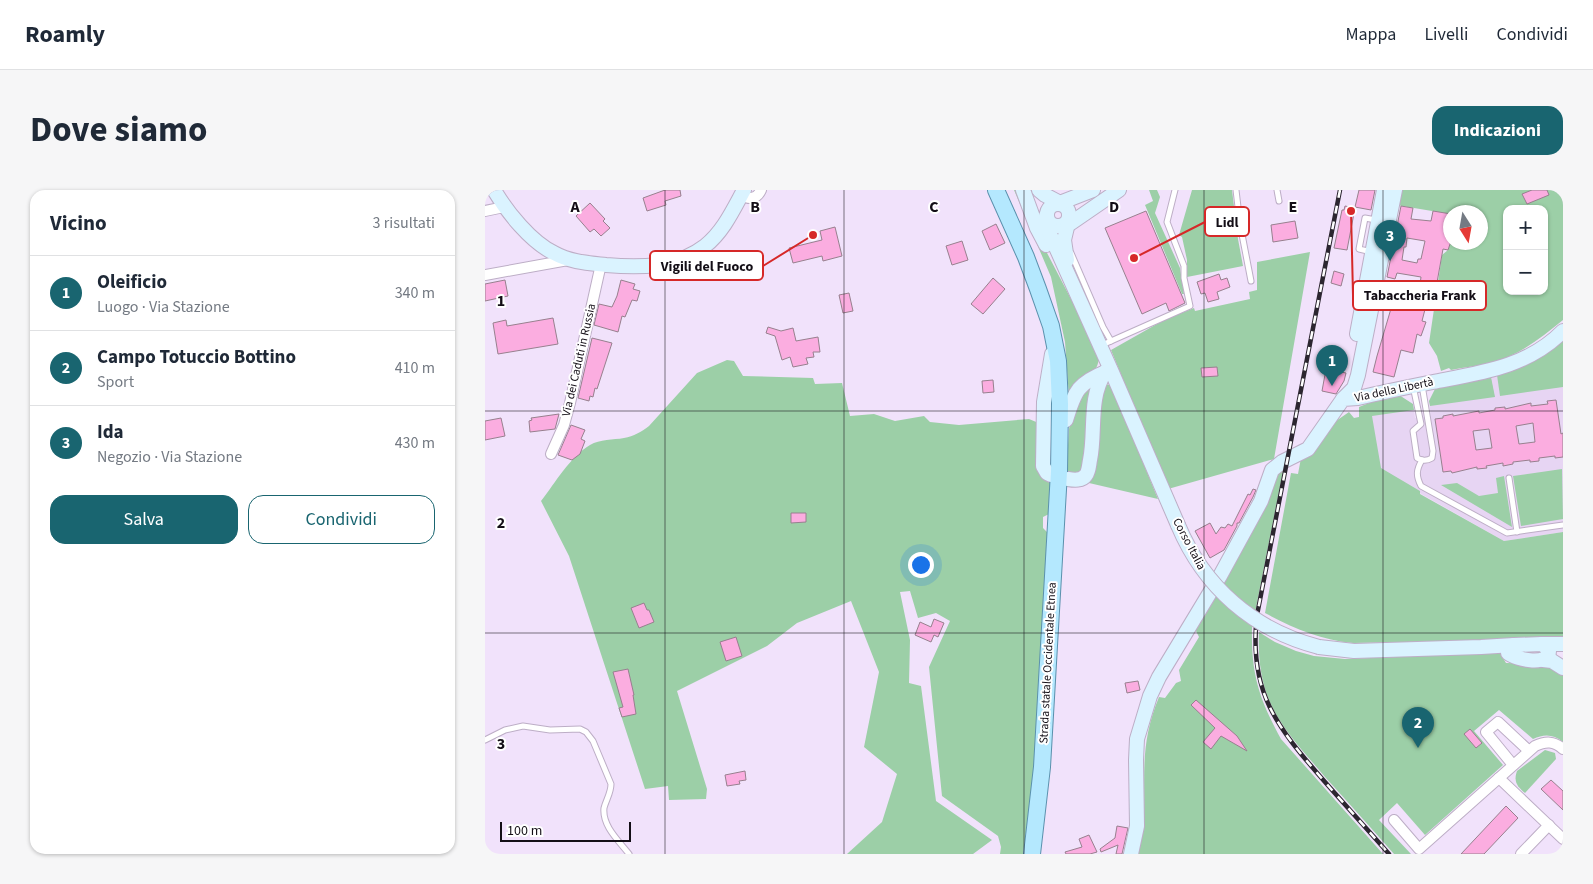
<!DOCTYPE html>
<html lang="it">
<meta charset="utf-8">
<style>
body{margin:0;font-family:"Source Sans 3",sans-serif;background:#f6f6f7;color:#1f2937}
.controls{position:absolute;right:15px;top:15px;display:grid;overflow:hidden;border-radius:10px;box-shadow:0 1px 4px #0004}
.controls button{width:45px;height:45px;display:grid;place-items:center;padding:0;border:0;border-bottom:1px solid #e0e1e3;background:#fff;color:#1f2937;font:25px sans-serif}
.compass{position:absolute;left:958px;top:15px;width:45px;height:45px;border-radius:50%;background:#fff;box-shadow:0 1px 4px #0004;rotate:169deg}
.scale{position:absolute;left:15px;bottom:12px;width:131px;box-sizing:border-box;padding-left:5px;border:2px solid #130e16;border-top:0;font-size:14px;line-height:18px;white-space:nowrap;color:#130e16;-webkit-text-stroke:4px #fff;paint-order:stroke}
.you{position:absolute;left:435px;top:374px;width:18px;height:18px;margin:-12px;border:4px solid #fff;border-radius:50%;background:#1a73e8;box-shadow:0 0 0 8px #1a73e833}
.badge{display:grid;place-items:center;width:32px;height:32px;border-radius:50%;background:#196570;color:#fff;font-size:16px;font-weight:700}
.pin{position:absolute;translate:-50% -41px;filter:drop-shadow(0 1px 2px #0008)}
.pin::after{content:'';position:absolute;top:26px;width:18px;height:15px;background:inherit;clip-path:polygon(0 0,100% 0,50% 100%)}
.list{margin:0;padding:0;list-style:none}
h2{display:flex;justify-content:space-between;align-items:center;height:65px;margin:0;padding:0 20px;font-size:21px}
h2 small{font-size:16px;font-weight:400;color:#747a83}
.list li{display:grid;grid-template-columns:32px 1fr auto;gap:15px;align-items:center;box-sizing:border-box;height:75px;padding:0 20px;border-top:1px solid #e0e1e3}
.list b{display:block;font-size:19px;white-space:nowrap}
.list p{margin:0;font-size:16px;white-space:nowrap;color:#747a83}
.list em{font-size:16px;font-style:normal;color:#747a83}
.actions{display:flex;gap:10px;padding:15px 20px}
.actions a{flex:1;padding:11px 0;border:1px solid #196570;border-radius:15px;text-align:center;font-size:18px;color:#196570}
.actions .main{background:#196570;color:#fff}
.map{position:relative;flex:none;width:1078px;height:664px;overflow:hidden;border-radius:15px}
header{display:flex;align-items:center;gap:30px;box-sizing:border-box;height:70px;padding:0 25px;background:#fff;border-bottom:1px solid #e0e1e3}
header strong{font-size:24px}
nav{display:flex;gap:28px;margin-inline-start:auto;font-size:18px}
.intro{display:flex;align-items:center;justify-content:space-between;box-sizing:border-box;height:120px;padding:0 30px}
h1{margin:0;font-size:35px}
.button{padding:12px 22px;border-radius:15px;background:#196570;color:#fff;font-size:18px;font-weight:700}
main{display:flex;gap:30px;padding:0 30px}
aside{flex:1;background:#fff;border-radius:15px;box-shadow:0 1px 4px #0004}
.map>svg:first-child{display:block}
.built{fill:#e7d5f3}
.green{fill:#9ccfa7;fill-rule:evenodd}
.building{fill:#fbade0;stroke:#97808e;fill-rule:evenodd}
.lines{fill:none;stroke-linecap:round;stroke-linejoin:round}
.lane-casing{stroke:#bdaec6;stroke-width:7}
.street-casing{stroke:#bdaec6;stroke-width:12}
.secondary-casing{stroke:#bdaec6;stroke-width:16}
.primary-casing{stroke:#5b91ad;stroke-width:18}
.lane{stroke:#fff;stroke-width:5}
.street{stroke:#fff;stroke-width:10}
.secondary{stroke:#daf3ff;stroke-width:14}
.primary{stroke:#b4e8fe;stroke-width:16}
.rail-casing{stroke:#2c2630;stroke-width:4.5}
.rail{stroke:#fff;stroke-width:2.5;stroke-dasharray:8;stroke-linecap:butt}
.secondary-bridge-casing{stroke:#bdaec6;stroke-width:16;stroke-linecap:butt}
.secondary-bridge{stroke:#daf3ff;stroke-width:14}
.grid{fill:none;stroke:#130e16;stroke-width:1;stroke-opacity:0.55}
.labels{text-anchor:middle;dominant-baseline:central;stroke-width:4;stroke-linejoin:round;paint-order:stroke}
.street-label{font-size:12px;fill:#130e16;stroke:#fff}
.grid-label{font-size:16px;text-anchor:middle;font-weight:bold;fill:#130e16;stroke:#fff;stroke-width:4;stroke-linejoin:round;paint-order:stroke}
.leader{fill:none;stroke:#d62828;stroke-width:2}
.callout-dot{fill:#d62828;stroke:#fff;stroke-width:2}
.callout{fill:#fff;stroke:#d62828;stroke-width:2}
.callout-label{font-size:14px;text-anchor:middle;font-weight:bold;fill:#130e16}
</style>
<header>
<strong>Roamly</strong>
<nav><a>Mappa</a><a>Livelli</a><a>Condividi</a></nav>
</header>
<div class="intro"><h1>Dove siamo</h1><a class="button">Indicazioni</a></div>
<main>
<aside>
<h2>Vicino<small>3 risultati</small></h2>
<ul class="list">
<li><span class="badge">1</span><div><b>Oleificio</b><p>Luogo · Via Stazione</p></div><em>340 m</em></li>
<li><span class="badge">2</span><div><b>Campo Totuccio Bottino</b><p>Sport</p></div><em>410 m</em></li>
<li><span class="badge">3</span><div><b>Ida</b><p>Negozio · Via Stazione</p></div><em>430 m</em></li>
</ul>
<div class="actions"><a class="main">Salva</a><a>Condividi</a></div>
</aside>
<div class="map">
<svg width="1078" height="664" viewBox="0 0 1078 664">
<rect width="100%" height="100%" fill="#f1e2fb"/>
<!-- built -->
<path class="built" d="M 1078,150 L 1078,342 L 1019,351 L 896,281 L 874,217 L 928,214 L 930,228 L 946,226 L 944,211 L 951,197 L 1009,186 L 1022,182 Z"/>
<!-- green -->
<g class="green">
<path d="M 529,0 L 535,0 L 548,36 L 611,157 C 612,162 615,168 613,173 C 611,184 592,199 584,207 L 580,152 L 566,87 Z"/>
<path d="M 664,0 L 672,0 L 675,7 L 670,23 L 695,78 L 699,104 L 697,104 L 660,15 L 668,11 Z"/>
<path d="M 707,0 L 747,0 L 753,49 L 758,76 L 702,87 L 702,70 L 697,47 L 694,45 Z"/>
<path d="M 915,0 L 1078,0 L 1078,130 C 1057,147 1035,165 1008,172 C 994,176 980,177 966,180 L 964,178 L 956,181 L 952,166 L 944,153 L 957,65 L 963,60 L 965,51 L 966,52 L 996,52 L 996,22 L 966,22 L 965,24 L 911,15 ZM 1022,19 L 1059,19 L 1059,101 L 1022,101 Z"/>
<path d="M 825,62 L 789,269 L 683,299 L 626,160 L 679,130 L 709,118 L 710,121 L 765,109 L 764,102 L 772,100 L 772,72 Z"/>
<path d="M 1078,150 L 1078,197 L 1015,206 L 1012,185 Z"/>
<path d="M 242,170 L 249,171 L 258,186 L 328,188 L 330,194 L 357,193 L 365,226 L 389,224 L 410,231 L 439,226 L 445,232 L 474,235 L 544,229 L 556,234 L 567,290 L 564,324 L 558,327 L 558,338 L 564,344 L 550,576 L 538,664 L 515,664 L 516,657 L 513,646 L 457,606 L 444,477 L 465,431 L 451,423 L 433,428 L 425,401 L 415,402 L 425,450 L 424,493 L 436,496 L 451,611 L 507,650 L 488,664 L 362,664 L 397,632 L 412,584 L 379,557 L 394,482 L 366,411 L 312,433 L 282,456 L 192,501 L 222,599 L 221,609 L 184,610 L 183,596 L 160,599 L 84,366 L 56,311 C 71,292 84,268 105,255 C 115,249 128,250 139,248 C 149,246 156,242 164,236 L 212,183 Z"/>
<path d="M 1006,187 L 1010,207 L 945,216 L 944,211 L 951,197 Z"/>
<path d="M 609,192 L 599,281 L 581,286 L 584,239 L 589,214 Z"/>
<path d="M 619,194 L 626,195 L 673,309 L 604,293 L 603,289 Z"/>
<path d="M 914,205 L 928,214 L 929,220 L 887,226 L 896,278 L 935,301 L 935,304 L 1019,351 L 1078,342 L 1078,449 L 868,453 C 836,450 808,438 780,423 L 806,283 L 813,284 L 816,268 L 851,231 L 864,222 L 869,228 L 874,227 L 874,217 L 889,211 Z"/>
<path d="M 799,276 L 767,438 C 766,484 774,509 796,549 L 898,664 L 653,664 C 655,653 659,641 659,630 C 660,583 655,553 674,507 L 680,508 L 691,493 L 696,491 L 694,480 L 714,447 L 710,439 L 791,285 Z"/>
<path d="M 1077,279 L 1078,329 L 1036,336 L 1028,286 Z"/>
<path d="M 1019,286 L 1027,337 L 956,295 L 972,293 L 994,306 L 1013,303 L 1011,288 Z"/>
<path d="M 774,442 L 790,452 L 811,461 L 829,466 L 860,469 L 1015,463 L 1021,473 L 1064,474 L 1078,484 L 1078,552 C 1068,544 1059,544 1048,549 L 1014,520 L 989,541 L 1018,575 L 940,645 L 912,613 L 894,630 L 926,664 L 909,664 C 886,638 863,612 840,587 C 820,563 796,539 784,510 C 775,488 773,465 774,442 Z"/>
<path d="M 1060,560 L 1070,563 L 1071,569 L 1040,603 C 1033,597 1028,592 1032,581 Z"/>
</g>
<!-- building -->
<g class="building">
<path d="M 180,0 L 195,0 L 196,6 L 180,11 L 181,15 L 162,21 L 158,8 Z"/>
<path d="M 874,0 L 890,0 L 886,20 L 870,17 Z"/>
<path d="M 1047,0 L 1062,0 L 1064,5 L 1042,14 L 1037,4 Z"/>
<path d="M 105,13 L 120,29 L 118,31 L 125,38 L 116,46 L 109,39 L 105,42 L 91,26 Z"/>
<path d="M 860,16 L 870,18 L 862,60 L 849,58 L 857,20 L 859,20 Z"/>
<path d="M 916,16 L 928,18 L 926,29 L 946,31 L 948,21 L 966,24 L 966,51 L 963,60 L 958,59 L 951,98 L 946,96 L 937,131 L 941,132 L 936,146 L 932,144 L 928,163 L 916,160 L 909,187 L 888,182 L 892,166 L 910,105 L 927,107 L 929,100 L 934,102 L 936,87 L 912,83 L 910,89 L 902,87 ZM 922,48 L 940,51 L 936,69 L 933,69 L 932,73 L 917,70 L 919,57 L 921,57 Z"/>
<path d="M 661,21 L 700,113 L 684,121 L 681,113 L 657,124 L 620,38 Z"/>
<path d="M 810,31 L 813,48 L 788,52 L 786,35 Z"/>
<path d="M 511,34 L 520,53 L 505,60 L 497,41 Z"/>
<path d="M 350,37 L 357,66 L 338,71 L 337,66 L 308,73 L 304,58 L 337,50 L 335,41 Z"/>
<path d="M 477,51 L 483,70 L 467,75 L 461,56 Z"/>
<path d="M 849,81 L 859,84 L 856,96 L 846,93 Z"/>
<path d="M 734,84 L 736,90 L 742,88 L 745,97 L 732,102 L 734,109 L 723,112 L 720,103 L 716,104 L 712,92 Z"/>
<path d="M 508,88 L 520,99 L 498,124 L 486,114 Z"/>
<path d="M 20,90 L 23,106 L 0,111 L 0,94 Z"/>
<path d="M 136,90 L 150,94 L 148,99 L 155,101 L 152,111 L 147,110 L 140,127 L 137,126 L 133,142 L 109,135 L 114,114 L 127,117 L 132,106 Z"/>
<path d="M 364,103 L 368,121 L 358,123 L 354,105 Z"/>
<path d="M 68,128 L 73,154 L 13,164 L 8,133 L 21,130 L 22,136 Z"/>
<path d="M 283,137 L 296,141 L 308,138 L 311,151 L 333,147 L 335,162 L 328,162 L 329,167 L 321,168 L 323,174 L 308,177 L 305,167 L 297,170 L 290,146 L 281,143 Z"/>
<path d="M 107,148 L 127,153 L 112,199 L 110,198 L 108,207 L 105,206 L 104,211 L 93,208 Z"/>
<path d="M 732,177 L 733,186 L 717,187 L 716,178 Z"/>
<path d="M 841,179 L 861,183 L 859,191 L 851,204 L 837,201 Z"/>
<path d="M 508,190 L 509,202 L 498,203 L 497,191 Z"/>
<path d="M 1071,210 L 1076,244 L 1078,243 L 1078,267 L 1070,268 L 1070,266 L 1054,268 L 1054,271 L 1045,272 L 1045,270 L 1028,272 L 1028,274 L 1018,276 L 1018,273 L 1001,276 L 1002,278 L 992,279 L 992,277 L 967,283 L 966,281 L 958,282 L 950,229 L 958,228 L 958,226 L 968,224 L 968,226 L 994,221 L 994,223 L 1010,220 L 1010,218 L 1020,217 L 1020,219 L 1046,213 L 1046,216 L 1063,214 L 1062,211 ZM 1048,233 L 1050,252 L 1034,254 L 1031,236 ZM 1004,239 L 1007,258 L 991,260 L 988,241 Z"/>
<path d="M 74,224 L 70,239 L 45,242 L 44,231 L 47,230 L 46,228 Z"/>
<path d="M 16,228 L 20,246 L 0,250 L 0,231 Z"/>
<path d="M 86,235 L 100,240 L 96,249 L 100,251 L 95,264 L 87,270 L 73,265 Z"/>
<path d="M 768,299 L 771,300 L 768,307 L 754,333 L 752,333 L 752,336 L 739,360 L 725,368 L 710,341 L 725,333 L 731,344 L 736,337 L 740,338 L 743,334 L 747,336 L 763,304 L 765,305 Z"/>
<path d="M 306,323 L 321,323 L 321,332 L 306,333 Z"/>
<path d="M 159,413 L 162,420 L 164,420 L 169,432 L 154,438 L 146,418 Z"/>
<path d="M 449,429 L 459,433 L 453,447 L 449,445 L 446,452 L 430,445 L 435,432 L 446,437 Z"/>
<path d="M 251,447 L 257,466 L 241,471 L 235,452 Z"/>
<path d="M 143,479 L 149,505 L 148,505 L 151,524 L 137,527 L 134,518 L 138,517 L 128,482 Z"/>
<path d="M 653,491 L 655,500 L 642,503 L 640,493 Z"/>
<path d="M 711,510 L 752,546 L 762,561 L 736,546 L 726,559 L 718,552 L 730,538 L 706,515 Z"/>
<path d="M 985,539 L 997,553 L 991,558 L 979,544 Z"/>
<path d="M 260,581 L 261,590 L 254,591 L 255,594 L 242,596 L 240,585 Z"/>
<path d="M 1066,590 L 1078,601 L 1078,620 L 1056,599 Z"/>
<path d="M 1021,616 L 1033,628 L 999,664 L 976,664 Z"/>
<path d="M 632,636 L 643,638 L 637,664 L 631,664 L 633,655 L 616,662 L 615,659 L 630,648 Z"/>
<path d="M 604,645 L 612,662 L 605,664 L 581,664 L 580,662 L 597,657 L 594,649 Z"/>
</g>
<g class="lines">
<defs>
<g id="lane">
<path d="M 751,0 L 755,34 L 766,91"/>
<path d="M 792,0 L 794,11"/>
<path d="M 887,62 L 874,59 L 880,28 L 891,30"/>
<path d="M 586,63 L 618,137 L 626,151"/>
<path d="M 617,155 L 705,116 L 699,88 L 699,76 L 682,32 L 690,0"/>
<path d="M 928,196 L 936,234 L 928,241 L 932,268 C 937,271 942,271 947,268 L 948,261 L 937,195"/>
<path d="M 937,270 C 931,280 931,286 936,296 L 1022,343 L 1078,335"/>
<path d="M 1024,288 L 1032,342"/>
<path d="M 0,550 L 20,540 L 38,536 L 65,540 L 95,539 L 101,542 L 108,551 L 126,594 C 126,603 121,610 119,618 C 117,636 134,651 144,664"/>
</g>
<g id="street">
<path d="M 257,5 C 264,10 272,9 276,0"/>
<path d="M 0,21 L 19,17"/>
<path d="M 0,85 L 83,70"/>
<path d="M 66,264 L 79,235 L 85,213 L 116,74"/>
<path d="M 1028,575 L 1001,542 L 1013,532 L 1043,560"/>
<path d="M 1014,588 L 1078,649"/>
<path d="M 909,630 L 934,659 L 1050,556 C 1061,551 1069,551 1078,559"/>
<path d="M 1036,664 L 1064,635"/>
</g>
<g id="secondary">
<path d="M 9,0 C 22,22 46,52 69,63 C 85,72 103,73 121,75 C 155,78 191,78 220,56 C 238,42 248,20 259,0"/>
<path d="M 538,0 L 552,38 L 561,55"/>
<path d="M 554,0 L 560,5 L 577,14"/>
<circle cx="573" cy="25" r="11"/>
<path d="M 572,14 L 608,0"/>
<path d="M 561,26 L 561,33 L 565,44 L 626,180 L 693,335"/>
<path d="M 578,36 L 586,33 L 634,0"/>
<path d="M 582,70 L 579,50 L 584,29"/>
<path d="M 872,144 L 899,0"/>
<path d="M 858,209 L 869,198 L 873,185 L 910,0"/>
<path d="M 581,230 C 590,200 593,193 623,181"/>
<path d="M 566,285 L 562,283 L 558,276 L 559,212 L 567,164"/>
<path d="M 583,289 C 589,290 597,291 601,285 C 604,281 604,275 605,270 C 611,241 603,209 620,182"/>
<path d="M 1057,454 L 1064,460 C 1065,477 1032,470 1023,463 L 1023,460 L 1029,455 Z"/>
<path d="M 1057,454 L 1078,454"/>
<path d="M 834,457 L 869,461 L 996,457 L 1029,455"/>
<path d="M 1058,470 L 1067,471 L 1078,478"/>
<path d="M 646,664 L 652,636 L 651,570 L 652,549 L 665,506 L 674,487 L 735,386 L 776,311 L 787,280 L 797,272 L 823,259 L 858,209 L 873,208 C 898,202 923,197 948,192 C 995,183 1043,177 1078,141"/>
</g>
<path id="primary" d="M 511,0 L 541,67 L 553,99 L 566,136 L 573,171 L 575,214 L 574,282 L 557,577 L 547,664"/>
</defs>
<!-- lane casing -->
<use href="#lane" class="lane-casing"/>
<!-- street casing -->
<use href="#street" class="street-casing"/>
<!-- secondary casing -->
<use href="#secondary" class="secondary-casing"/>
<!-- primary casing -->
<use href="#primary" class="primary-casing"/>
<!-- lane -->
<use href="#lane" class="lane"/>
<!-- street -->
<use href="#street" class="street"/>
<!-- secondary -->
<use href="#secondary" class="secondary"/>
<!-- primary -->
<use href="#primary" class="primary"/>
<defs>
<path id="rail" d="M 855,0 L 772,425 C 763,502 792,537 840,592 C 861,616 883,640 904,664"/>
</defs>
<!-- rail casing -->
<use href="#rail" class="rail-casing"/>
<!-- rail -->
<use href="#rail" class="rail"/>
<defs>
<path id="secondary-bridge" d="M 693,335 C 719,397 768,440 834,457"/>
</defs>
<!-- secondary-bridge casing -->
<use href="#secondary-bridge" class="secondary-bridge-casing"/>
<!-- secondary-bridge -->
<use href="#secondary-bridge" class="secondary-bridge"/>
</g>
<!-- grid -->
<path class="grid" d="M 180,0 L 180,664M 359,0 L 359,664M 539,0 L 539,664M 719,0 L 719,664M 898,0 L 898,664M 0,221 L 1078,221M 0,443 L 1078,443"/>
<g class="labels">
<!-- street labels -->
<g class="street-label">
<text transform="translate(94 170) rotate(-77)">Via dei Caduti in Russia</text>
<text transform="translate(909 200) rotate(-12)">Via della Libertà</text>
<text transform="translate(704 354) rotate(62)">Corso Italia</text>
<text transform="translate(563 473) rotate(-87)">Strada statale Occidentale Etnea</text>
</g>
</g>
<g class="grid-label">
<text x="90" y="22">A</text>
<text x="270" y="22">B</text>
<text x="449" y="22">C</text>
<text x="629" y="22">D</text>
<text x="808" y="22">E</text>
<text x="16" y="116">1</text>
<text x="16" y="338">2</text>
<text x="16" y="559">3</text>
</g>
<!-- callouts -->
<path class="leader" d="M649 68L720 32M328 45L278 76M866 21L868 105"/>
<g class="callout-dot">
<circle cx="649" cy="68" r="5"/>
<circle cx="328" cy="45" r="5"/>
<circle cx="866" cy="21" r="5"/>
</g>
<g class="callout">
<rect x="720" y="17" width="44" height="29" rx="5"/>
<rect x="165" y="61" width="113" height="29" rx="5"/>
<rect x="868" y="91" width="133" height="29" rx="5"/>
</g>
<g class="callout-label">
<text x="742" y="37">Lidl</text>
<text x="222" y="81">Vigili del Fuoco</text>
<text x="935" y="110">Tabaccheria Frank</text>
</g>
</svg>
<div class="controls">
<button>+</button>
<button>−</button>
</div>
<svg class="compass" viewBox="-18 -18 36 36"><path d="M0-13l5 13h-10z" fill="#e53935"/><path d="M0 13l5-13h-10z" fill="#747a83"/></svg>
<div class="scale">100 m</div>
<div class="you"></div>
<div class="pin badge" style="left:847px;top:196px">1</div>
<div class="pin badge" style="left:933px;top:558px">2</div>
<div class="pin badge" style="left:905px;top:71px">3</div>
</div>
</main>
